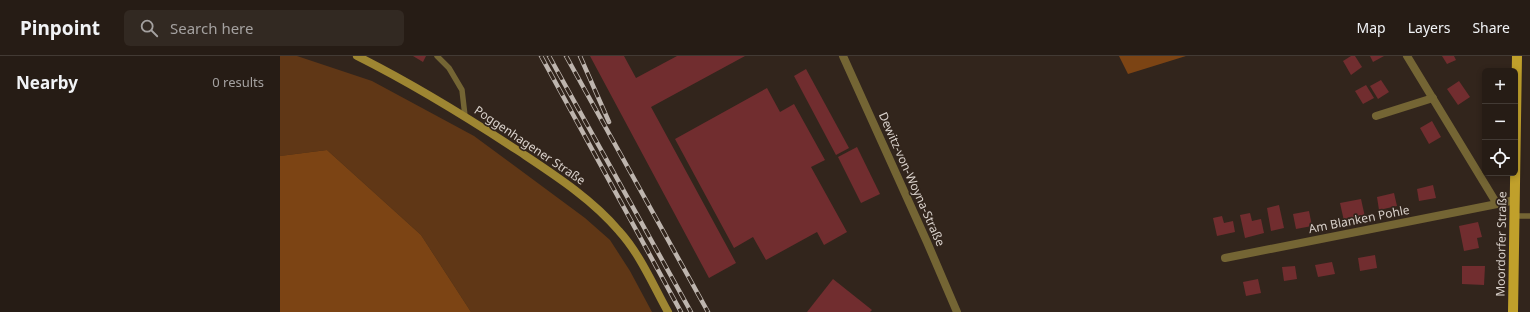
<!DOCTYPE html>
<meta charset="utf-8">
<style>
body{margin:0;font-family:"Noto Sans",sans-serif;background:#322922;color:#f1f3f6}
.controls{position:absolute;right:12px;top:12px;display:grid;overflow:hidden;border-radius:6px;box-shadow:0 2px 6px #0003}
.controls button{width:36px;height:36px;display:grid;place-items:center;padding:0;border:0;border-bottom:1px solid #423a34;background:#261c15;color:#f1f3f6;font:20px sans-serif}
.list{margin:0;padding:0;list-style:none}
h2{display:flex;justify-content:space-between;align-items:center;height:52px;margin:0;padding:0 16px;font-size:17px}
h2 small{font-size:13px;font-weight:400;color:#a4a1a0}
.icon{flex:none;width:22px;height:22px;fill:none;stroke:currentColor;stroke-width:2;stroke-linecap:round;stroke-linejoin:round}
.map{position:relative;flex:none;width:1250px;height:256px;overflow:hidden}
header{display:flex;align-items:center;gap:24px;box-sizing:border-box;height:56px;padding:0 20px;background:#261c15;border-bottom:1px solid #423a34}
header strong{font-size:19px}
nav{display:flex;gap:22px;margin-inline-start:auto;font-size:14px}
.search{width:280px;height:36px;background:#322922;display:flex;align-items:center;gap:10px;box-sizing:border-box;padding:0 14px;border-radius:6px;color:#a4a1a0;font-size:15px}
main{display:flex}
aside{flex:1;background:#261c15}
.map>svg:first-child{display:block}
.green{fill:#603716}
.forest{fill:#7c4414}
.building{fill:#712d2f}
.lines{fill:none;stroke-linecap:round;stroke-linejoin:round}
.lane{stroke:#746534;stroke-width:5.5}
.street{stroke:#746534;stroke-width:8}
.secondary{stroke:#9e8632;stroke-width:8}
.primary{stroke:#c0a02b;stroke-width:10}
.rail-casing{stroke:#beb5ae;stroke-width:4.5}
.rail{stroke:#32251c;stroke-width:3;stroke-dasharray:9;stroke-linecap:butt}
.labels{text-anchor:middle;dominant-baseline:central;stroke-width:3.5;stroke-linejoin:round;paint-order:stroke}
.street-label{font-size:12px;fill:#d9d1cb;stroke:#32251c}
</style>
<header>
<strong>Pinpoint</strong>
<div class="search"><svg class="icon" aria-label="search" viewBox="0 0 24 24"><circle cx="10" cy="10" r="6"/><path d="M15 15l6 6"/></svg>Search here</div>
<nav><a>Map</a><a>Layers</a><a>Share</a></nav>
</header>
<main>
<aside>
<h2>Nearby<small>0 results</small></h2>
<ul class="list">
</ul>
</aside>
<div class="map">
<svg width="1250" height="256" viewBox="0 0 1250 256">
<rect width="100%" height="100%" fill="#32251c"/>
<!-- green -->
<path class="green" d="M 0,0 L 17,0 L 92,25 L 194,80 L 305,162 L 330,184 L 350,215 L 372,256 L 191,256 L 141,179 L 47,94 L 0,100 Z"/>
<!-- forest -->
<g class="forest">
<path d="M 839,0 L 906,0 L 848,18 Z"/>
<path d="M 47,94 L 141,179 L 191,256 L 0,256 L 0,100 Z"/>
</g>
<!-- building -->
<g class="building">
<path d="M 133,0 L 146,0 L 143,6 Z"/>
<path d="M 310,0 L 344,0 L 356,22 L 397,0 L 465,0 L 371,51 L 456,207 L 429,222 Z"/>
<path d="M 1071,0 L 1075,0 L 1082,11 L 1071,19 L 1063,5 Z"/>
<path d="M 1090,0 L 1104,0 L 1093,6 Z"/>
<path d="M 1162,0 L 1174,0 L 1176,4 L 1167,8 Z"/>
<path d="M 526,13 L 569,92 L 556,99 L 514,20 Z"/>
<path d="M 1101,24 L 1109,36 L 1098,43 L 1090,30 Z"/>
<path d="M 1179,25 L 1190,41 L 1178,49 L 1167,33 Z"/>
<path d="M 1086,29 L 1094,42 L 1083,48 L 1075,35 Z"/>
<path d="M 487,32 L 500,56 L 514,48 L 545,104 L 531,111 L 567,176 L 544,189 L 537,176 L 486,204 L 473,181 L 454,192 L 395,83 Z"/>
<path d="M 1152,65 L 1161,81 L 1149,88 L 1140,72 Z"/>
<path d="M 577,91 L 600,138 L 581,147 L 558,101 Z"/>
<path d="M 1153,129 L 1156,142 L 1139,145 L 1137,133 Z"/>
<path d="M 1114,137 L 1117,150 L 1099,154 L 1097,141 Z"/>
<path d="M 1081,143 L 1085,161 L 1064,165 L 1060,147 Z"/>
<path d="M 999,149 L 1004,172 L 991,175 L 987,152 Z"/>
<path d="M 1029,155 L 1032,170 L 1016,173 L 1013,158 Z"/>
<path d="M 970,157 L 972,165 L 981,163 L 984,177 L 965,182 L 960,159 Z"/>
<path d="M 942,160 L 944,167 L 953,165 L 955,176 L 937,180 L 933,162 Z"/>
<path d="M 1198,166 L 1202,181 L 1197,182 L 1199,192 L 1184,195 L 1179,170 Z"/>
<path d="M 1095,199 L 1097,212 L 1080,215 L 1078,202 Z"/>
<path d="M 1052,206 L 1055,218 L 1038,221 L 1035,209 Z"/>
<path d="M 1015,210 L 1017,223 L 1004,225 L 1002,211 Z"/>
<path d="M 1182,210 L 1205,210 L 1204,229 L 1182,228 Z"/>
<path d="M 553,223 L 592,254 L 590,256 L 527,256 Z"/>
<path d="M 978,223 L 981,237 L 966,240 L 963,226 Z"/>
</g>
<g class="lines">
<!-- lane -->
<g class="lane">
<path d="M 157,0 L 169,12 L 182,34 L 185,60"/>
<path d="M 1235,160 L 1250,160"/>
</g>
<!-- street -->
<g class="street">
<path d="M 563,0 L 647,186 L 677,256"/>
<path d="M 1127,0 L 1217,148 L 1235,144"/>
<path d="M 1096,60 L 1153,42"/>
<path d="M 945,202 L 1217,148"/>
</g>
<!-- secondary -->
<path class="secondary" d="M 77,0 C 133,28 185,60 237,94 C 273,118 311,142 339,175 C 360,198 373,229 388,256"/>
<!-- primary -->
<path class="primary" d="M 1233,256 L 1237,0"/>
<defs>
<g id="rail">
<path d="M 261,0 L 401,256"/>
<path d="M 269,0 L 411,256"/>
<path d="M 286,0 L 428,256"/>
<path d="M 300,0 L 329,66"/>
</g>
</defs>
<!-- rail casing -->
<use href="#rail" class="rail-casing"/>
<!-- rail -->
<use href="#rail" class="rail"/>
</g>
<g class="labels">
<!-- street labels -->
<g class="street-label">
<text transform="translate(250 89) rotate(34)">Poggenhagener Straße</text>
<text transform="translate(632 123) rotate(66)">Dewitz-von-Woyna-Straße</text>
<text transform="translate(1079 163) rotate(-11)">Am Blanken Pohle</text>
<text transform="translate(1221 188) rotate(-89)">Moordorfer Straße</text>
</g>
</g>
</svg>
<div class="controls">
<button>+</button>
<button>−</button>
<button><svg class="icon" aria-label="locate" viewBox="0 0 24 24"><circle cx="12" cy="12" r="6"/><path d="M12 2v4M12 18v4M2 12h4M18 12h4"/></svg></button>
</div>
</div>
</main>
